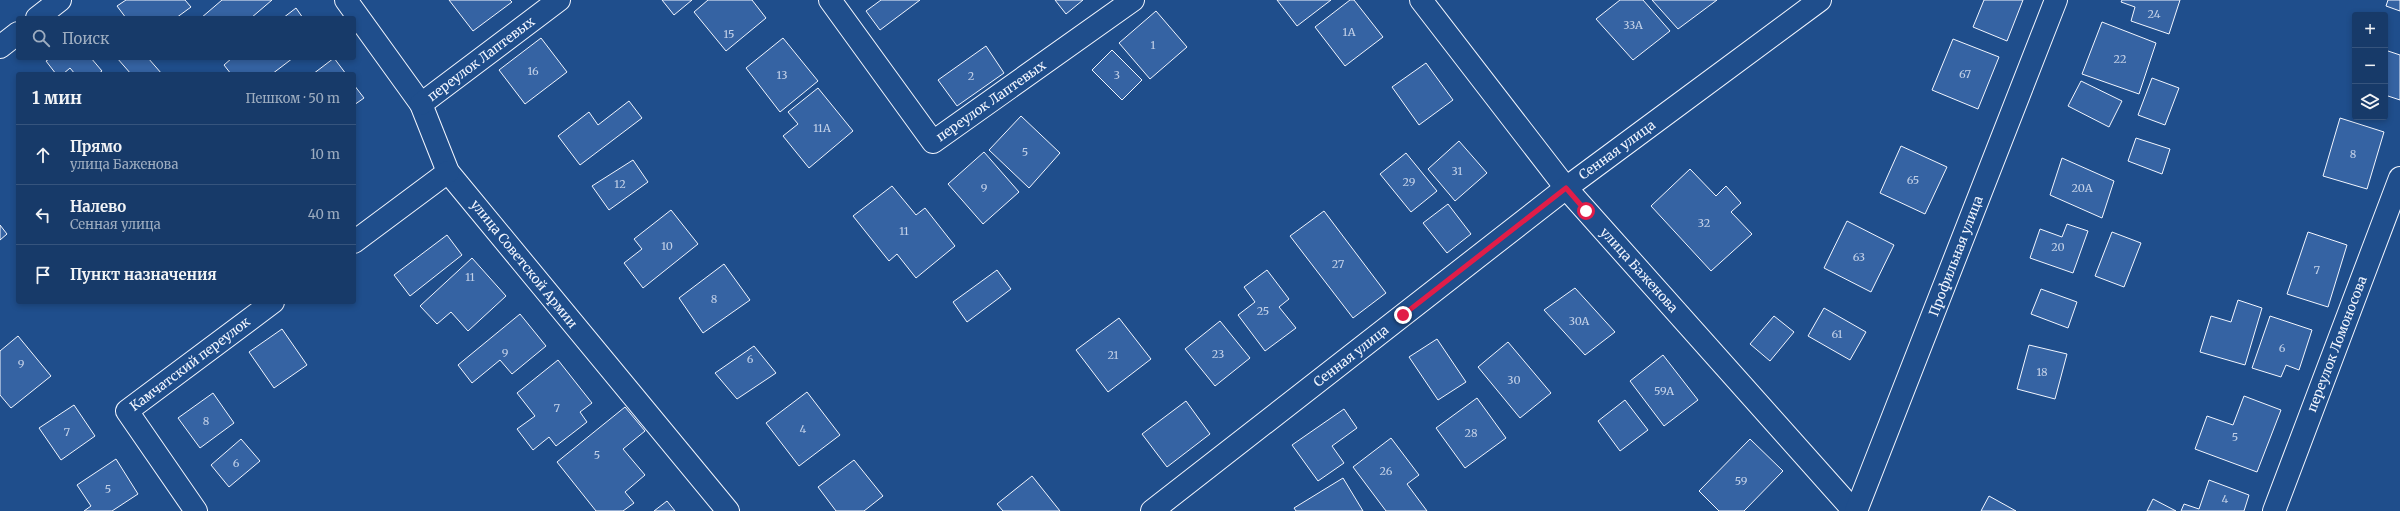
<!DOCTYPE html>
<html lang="ru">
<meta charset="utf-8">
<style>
body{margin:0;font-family:Merriweather,serif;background:#244571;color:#f1f3f6}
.controls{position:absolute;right:12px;top:12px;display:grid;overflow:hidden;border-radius:4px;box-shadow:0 2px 6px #0003}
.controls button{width:36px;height:36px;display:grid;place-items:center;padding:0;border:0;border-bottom:1px solid #36547d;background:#173a69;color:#f1f3f6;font:20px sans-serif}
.stop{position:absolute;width:12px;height:12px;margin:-9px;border:3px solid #e11d48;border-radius:50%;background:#fff}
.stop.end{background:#e11d48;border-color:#fff;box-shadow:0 1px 4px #0008}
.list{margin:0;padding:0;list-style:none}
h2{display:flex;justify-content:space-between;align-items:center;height:52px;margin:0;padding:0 16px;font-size:17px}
h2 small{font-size:13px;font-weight:400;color:#9eadc0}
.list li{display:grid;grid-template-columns:26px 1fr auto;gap:12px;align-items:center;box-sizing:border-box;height:60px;padding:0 16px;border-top:1px solid #36547d}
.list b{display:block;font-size:15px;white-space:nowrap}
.list p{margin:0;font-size:13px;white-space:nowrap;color:#9eadc0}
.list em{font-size:13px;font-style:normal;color:#9eadc0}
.icon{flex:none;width:22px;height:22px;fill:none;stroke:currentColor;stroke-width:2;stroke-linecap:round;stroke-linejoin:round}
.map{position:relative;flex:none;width:2400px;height:511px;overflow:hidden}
.search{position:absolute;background:#173a69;box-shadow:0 2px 6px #0003;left:16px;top:16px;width:340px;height:44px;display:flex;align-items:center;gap:10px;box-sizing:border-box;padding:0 14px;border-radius:4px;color:#9eadc0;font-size:15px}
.panel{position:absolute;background:#173a69;box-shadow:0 2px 6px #0003;left:16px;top:72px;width:340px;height:232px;border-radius:4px}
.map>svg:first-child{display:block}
.building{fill:#3563a3;stroke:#f2f6ff}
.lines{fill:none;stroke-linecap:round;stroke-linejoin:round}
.minor-casing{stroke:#f2f6ff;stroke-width:24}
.minor{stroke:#1f4e8c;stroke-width:22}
.route{stroke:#e11d48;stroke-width:5}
.labels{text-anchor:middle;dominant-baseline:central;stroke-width:3;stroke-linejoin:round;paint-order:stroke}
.number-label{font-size:11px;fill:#c3d1e8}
.street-label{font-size:13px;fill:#f2f6ff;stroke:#1f4e8c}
</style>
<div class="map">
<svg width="2400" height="511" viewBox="0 0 2400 511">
<rect width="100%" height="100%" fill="#1f4e8c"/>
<!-- building -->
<g class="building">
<path d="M 126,0 L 185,0 L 191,7 L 176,18 L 126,18 L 117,6 Z"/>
<path d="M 222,0 L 272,0 L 251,18 L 201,18 Z"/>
<path d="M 449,0 L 510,0 L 512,2 L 473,31 Z"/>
<path d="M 662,0 L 692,0 L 674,15 Z"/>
<path d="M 708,0 L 752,0 L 766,18 L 726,51 L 694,12 Z"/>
<path d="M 881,0 L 920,0 L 880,30 L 866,11 Z"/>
<path d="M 1055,0 L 1083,0 L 1066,14 Z"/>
<path d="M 1277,0 L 1331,0 L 1297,26 Z"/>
<path d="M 1350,0 L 1354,0 L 1383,37 L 1345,66 L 1315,27 Z"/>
<path d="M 1620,0 L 1643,0 L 1670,31 L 1633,60 L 1596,19 Z"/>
<path d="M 1652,0 L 1717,0 L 1678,29 Z"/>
<path d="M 1984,0 L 2023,0 L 2007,41 L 1973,27 Z"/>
<path d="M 2122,0 L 2180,0 L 2169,34 L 2131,21 L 2135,7 L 2121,2 Z"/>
<path d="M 2388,0 L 2400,0 L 2400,11 L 2386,6 Z"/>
<path d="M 296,8 L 303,18 L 283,18 Z"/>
<path d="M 1156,11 L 1187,47 L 1150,79 L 1119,43 Z"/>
<path d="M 2102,22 L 2156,43 L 2139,94 L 2082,74 Z"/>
<path d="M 541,38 L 567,72 L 525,104 L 499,70 Z"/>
<path d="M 783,38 L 818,81 L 780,112 L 746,68 Z"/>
<path d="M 1953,39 L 1999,57 L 1978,109 L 1932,90 Z"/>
<path d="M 986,46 L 1004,73 L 957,106 L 938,80 Z"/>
<path d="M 1112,50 L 1142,80 L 1122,100 L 1092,70 Z"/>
<path d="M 2385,50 L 2400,55 L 2400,100 L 2385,95 Z"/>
<path d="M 51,58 L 91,58 L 102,71 L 98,74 L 75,74 L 70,68 L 63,74 L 56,74 L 46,61 Z"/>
<path d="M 117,58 L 148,58 L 162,74 L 131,74 Z"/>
<path d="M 232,58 L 293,58 L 272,74 L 231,74 L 224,65 Z"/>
<path d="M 334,58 L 346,74 L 313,74 Z"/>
<path d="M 1426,63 L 1453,100 L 1419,125 L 1392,87 Z"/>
<path d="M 2152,78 L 2179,88 L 2165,125 L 2138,115 Z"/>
<path d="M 2081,81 L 2122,101 L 2109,127 L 2068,106 Z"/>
<path d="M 354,85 L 364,98 L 354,105 Z"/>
<path d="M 818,88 L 853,131 L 809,168 L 783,136 L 798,124 L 788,112 Z"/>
<path d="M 629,101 L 642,118 L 580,165 L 558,136 L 589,112 L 598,125 Z"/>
<path d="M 1021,116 L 1060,153 L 1029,188 L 989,150 Z"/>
<path d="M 2340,118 L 2384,132 L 2367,189 L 2323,176 Z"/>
<path d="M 2136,138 L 2170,149 L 2162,174 L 2128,161 Z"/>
<path d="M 1459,141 L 1487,173 L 1455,201 L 1428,169 Z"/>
<path d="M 1901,146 L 1947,167 L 1925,214 L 1880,193 Z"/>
<path d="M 984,152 L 1019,192 L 983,224 L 948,184 Z"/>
<path d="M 1406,153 L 1437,191 L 1411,212 L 1380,174 Z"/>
<path d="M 2062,158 L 2114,181 L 2102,218 L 2050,195 Z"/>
<path d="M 633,160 L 648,182 L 609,210 L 592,186 Z"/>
<path d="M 1690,169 L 1716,196 L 1726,186 L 1741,203 L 1731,212 L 1752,234 L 1711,271 L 1651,206 Z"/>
<path d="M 892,186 L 916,215 L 925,208 L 955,246 L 916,278 L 897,254 L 889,261 L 853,216 Z"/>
<path d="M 1448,204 L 1471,234 L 1447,253 L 1423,223 Z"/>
<path d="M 671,210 L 698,244 L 643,288 L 624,263 L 642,249 L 634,239 Z"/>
<path d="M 1324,211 L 1386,293 L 1353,318 L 1290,236 Z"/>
<path d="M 1847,221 L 1894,245 L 1871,292 L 1824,268 Z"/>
<path d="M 2067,224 L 2088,231 L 2073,273 L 2030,258 L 2040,229 L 2062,237 Z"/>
<path d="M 0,225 L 7,234 L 0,240 Z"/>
<path d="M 2112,232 L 2141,243 L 2124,287 L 2095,276 Z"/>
<path d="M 2308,232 L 2347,245 L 2328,307 L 2287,294 Z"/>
<path d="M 447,235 L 462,255 L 410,296 L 394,275 Z"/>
<path d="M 472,258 L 506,296 L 468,331 L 451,312 L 437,324 L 420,306 Z"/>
<path d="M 724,264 L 750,300 L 703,333 L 679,298 Z"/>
<path d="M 997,270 L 1011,289 L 967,322 L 953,302 Z"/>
<path d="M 1267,270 L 1289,299 L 1279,307 L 1296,328 L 1265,351 L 1238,315 L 1255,302 L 1244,287 Z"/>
<path d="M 1575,288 L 1615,332 L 1585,355 L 1544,310 Z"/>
<path d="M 2041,289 L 2077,302 L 2068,328 L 2031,314 Z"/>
<path d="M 2238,300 L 2262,308 L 2245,365 L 2200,352 L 2211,316 L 2231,322 Z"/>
<path d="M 1824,308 L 1866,332 L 1850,360 L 1808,336 Z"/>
<path d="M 520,314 L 546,346 L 512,374 L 500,360 L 472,383 L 458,365 Z"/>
<path d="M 1774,316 L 1794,332 L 1770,361 L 1750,344 Z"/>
<path d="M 2270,316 L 2312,330 L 2299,370 L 2286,365 L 2281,377 L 2252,368 Z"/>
<path d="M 1119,318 L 1151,359 L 1108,392 L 1076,350 Z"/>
<path d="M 1220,321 L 1250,358 L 1215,386 L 1185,349 Z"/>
<path d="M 282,329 L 307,365 L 274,388 L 249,352 Z"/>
<path d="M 18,336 L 51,376 L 11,408 L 0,395 L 0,351 Z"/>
<path d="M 1437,339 L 1466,382 L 1438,400 L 1409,357 Z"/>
<path d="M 1508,342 L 1551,393 L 1520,418 L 1478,367 Z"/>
<path d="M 2029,345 L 2067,354 L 2055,399 L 2017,389 Z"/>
<path d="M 754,346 L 776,373 L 737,399 L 715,373 Z"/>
<path d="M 1663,355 L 1698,400 L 1664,426 L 1630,381 Z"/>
<path d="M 558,360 L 592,403 L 580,412 L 587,422 L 556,446 L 549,437 L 533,450 L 517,429 L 535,416 L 517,393 Z"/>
<path d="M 807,392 L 840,435 L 799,466 L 766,423 Z"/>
<path d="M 213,393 L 234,423 L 200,448 L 178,418 Z"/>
<path d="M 2244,396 L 2281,410 L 2257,472 L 2195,449 L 2207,416 L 2233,425 Z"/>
<path d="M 1477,398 L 1506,438 L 1465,468 L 1436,428 Z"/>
<path d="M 1625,400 L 1648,430 L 1620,451 L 1598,421 Z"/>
<path d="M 1186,401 L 1210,434 L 1167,467 L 1142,434 Z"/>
<path d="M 74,405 L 95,436 L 61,460 L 39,428 Z"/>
<path d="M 625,407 L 645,431 L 623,449 L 645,475 L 625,492 L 634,503 L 623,511 L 596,511 L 557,462 Z"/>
<path d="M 1344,409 L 1357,428 L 1332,446 L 1344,463 L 1318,481 L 1292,445 Z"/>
<path d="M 1391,438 L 1419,475 L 1407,484 L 1427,511 L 1386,511 L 1353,467 Z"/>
<path d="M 241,439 L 260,461 L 229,487 L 211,465 Z"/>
<path d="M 1750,439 L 1783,471 L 1744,511 L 1719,511 L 1699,491 Z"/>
<path d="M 116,459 L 138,494 L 112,511 L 84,511 L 91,506 L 77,485 Z"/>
<path d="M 854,460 L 883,496 L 864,511 L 836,511 L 818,487 Z"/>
<path d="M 1032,476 L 1060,511 L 1003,511 L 997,504 Z"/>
<path d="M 1343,478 L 1363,511 L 1296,511 L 1294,508 Z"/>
<path d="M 2209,480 L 2249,495 L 2244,511 L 2181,511 L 2184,504 L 2199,509 Z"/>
<path d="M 1989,496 L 2016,511 L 1981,511 Z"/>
<path d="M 2153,499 L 2176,511 L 2147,511 Z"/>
<path d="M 667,501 L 675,511 L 654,511 Z"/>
</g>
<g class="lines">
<defs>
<g id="minor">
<path d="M 346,0 L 421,104 L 448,172 L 728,511"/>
<path d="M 830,0 L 933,142 L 1133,0"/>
<path d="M 1421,0 L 1566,188 L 1854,511"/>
<path d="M 37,18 L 60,0"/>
<path d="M 0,47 L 18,33"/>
<path d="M 421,104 L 559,0"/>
<path d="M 354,242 L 448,172"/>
<path d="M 196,511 L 127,411 L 273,302"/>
<path d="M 1152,511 L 1566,188 L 1820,0"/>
<path d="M 1856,511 L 2056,0"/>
<path d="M 2274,511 L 2400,178"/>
</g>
</defs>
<!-- minor casing -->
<use href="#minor" class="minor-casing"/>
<!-- minor -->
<use href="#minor" class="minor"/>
</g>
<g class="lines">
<!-- route -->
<path class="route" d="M 1403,315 L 1566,188 L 1586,211"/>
</g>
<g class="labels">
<!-- number labels -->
<g class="number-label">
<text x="2154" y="14">24</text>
<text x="1633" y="25">33А</text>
<text x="1349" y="32">1А</text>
<text x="729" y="34">15</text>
<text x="1153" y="45">1</text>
<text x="2120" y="59">22</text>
<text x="533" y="71">16</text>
<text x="1965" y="74">67</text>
<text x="782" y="75">13</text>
<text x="1117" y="75">3</text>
<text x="971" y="76">2</text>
<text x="822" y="128">11А</text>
<text x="1025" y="152">5</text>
<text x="2353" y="154">8</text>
<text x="1457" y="171">31</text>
<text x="1913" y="180">65</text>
<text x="1409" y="182">29</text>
<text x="620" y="184">12</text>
<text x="984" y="188">9</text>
<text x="2082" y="188">20А</text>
<text x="1704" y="223">32</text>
<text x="904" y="231">11</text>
<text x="667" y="246">10</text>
<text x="2058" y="247">20</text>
<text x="1859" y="257">63</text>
<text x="1338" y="264">27</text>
<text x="2317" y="270">7</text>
<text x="470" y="277">11</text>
<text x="714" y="299">8</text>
<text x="1263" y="311">25</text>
<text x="1579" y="321">30А</text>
<text x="1837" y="334">61</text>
<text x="2282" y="348">6</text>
<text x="505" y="353">9</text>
<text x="1218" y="354">23</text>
<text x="1113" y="355">21</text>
<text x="750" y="359">6</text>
<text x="21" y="364">9</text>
<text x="2042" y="372">18</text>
<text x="1514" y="380">30</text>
<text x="1664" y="391">59А</text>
<text x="557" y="408">7</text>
<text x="206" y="421">8</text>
<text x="803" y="429">4</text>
<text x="67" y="432">7</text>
<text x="1471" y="433">28</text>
<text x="2235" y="437">5</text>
<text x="597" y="455">5</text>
<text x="236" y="463">6</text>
<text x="1386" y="471">26</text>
<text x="1741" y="481">59</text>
<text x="108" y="489">5</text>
<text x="2225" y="499">4</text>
</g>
<!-- street labels -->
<g class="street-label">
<text transform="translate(481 59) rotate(-37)">переулок Лаптевых</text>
<text transform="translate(991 101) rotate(-35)">переулок Лаптевых</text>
<text transform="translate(1617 150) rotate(-36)">Сенная улица</text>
<text transform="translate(1956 256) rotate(-69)">Профильная улица</text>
<text transform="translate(524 264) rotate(51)">улица Советской Армии</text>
<text transform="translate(1639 270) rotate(48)">улица Баженова</text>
<text transform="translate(2337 344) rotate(-69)">переулок Ломоносова</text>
<text transform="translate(1351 356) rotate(-38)">Сенная улица</text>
<text transform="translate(190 364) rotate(-37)">Камчатский переулок</text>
</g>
</g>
</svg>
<div class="controls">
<button>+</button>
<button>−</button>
<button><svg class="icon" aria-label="layers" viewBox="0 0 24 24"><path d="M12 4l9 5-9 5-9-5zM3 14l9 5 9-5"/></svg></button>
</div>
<div class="stop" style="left:1586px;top:211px"></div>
<div class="stop end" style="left:1403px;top:315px"></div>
<div class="search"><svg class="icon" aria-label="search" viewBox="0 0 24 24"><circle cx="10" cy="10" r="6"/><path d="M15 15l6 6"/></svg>Поиск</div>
<section class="panel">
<h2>1 мин<small>Пешком · 50 m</small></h2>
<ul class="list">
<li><svg class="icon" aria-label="ahead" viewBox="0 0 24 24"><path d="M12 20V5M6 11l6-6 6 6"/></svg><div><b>Прямо</b><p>улица Баженова</p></div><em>10 m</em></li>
<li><svg class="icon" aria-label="left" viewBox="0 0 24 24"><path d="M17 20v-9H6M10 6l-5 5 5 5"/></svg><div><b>Налево</b><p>Сенная улица</p></div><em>40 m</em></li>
<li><svg class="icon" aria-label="arrive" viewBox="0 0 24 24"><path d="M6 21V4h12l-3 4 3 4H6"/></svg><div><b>Пункт назначения</b></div></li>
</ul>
</section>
</div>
